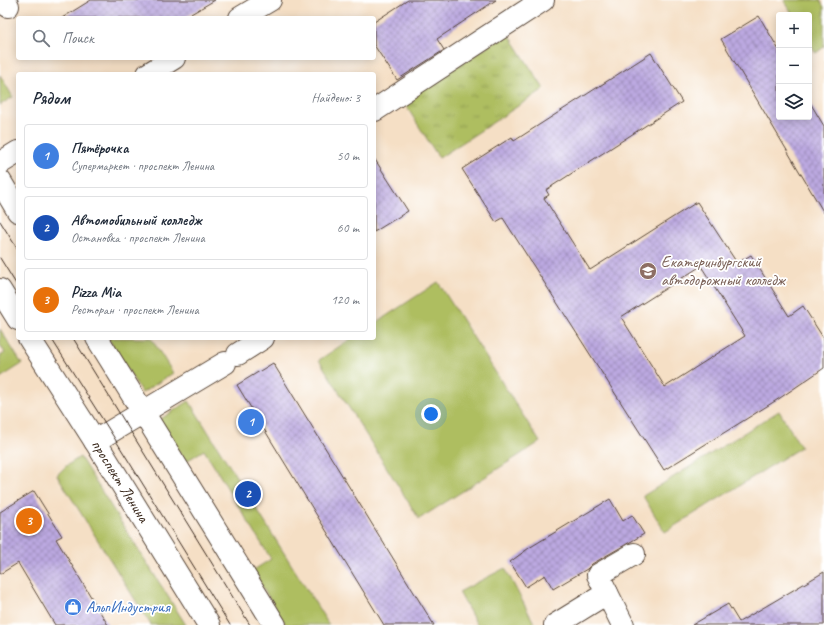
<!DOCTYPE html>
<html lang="ru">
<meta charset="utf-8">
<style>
body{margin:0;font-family:Caveat,sans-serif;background:#f6f6f7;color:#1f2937}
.controls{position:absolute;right:12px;top:12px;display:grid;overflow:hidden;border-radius:4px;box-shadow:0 2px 10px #0003}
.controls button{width:36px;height:36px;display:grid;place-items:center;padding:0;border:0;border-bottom:1px solid #e0e1e3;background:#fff;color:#1f2937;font:20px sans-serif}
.you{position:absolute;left:431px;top:414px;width:14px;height:14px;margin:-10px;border:3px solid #fff;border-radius:50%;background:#1a73e8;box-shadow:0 0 0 6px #1a73e833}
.badge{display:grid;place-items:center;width:26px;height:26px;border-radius:50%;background:#0f766e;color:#fff;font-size:13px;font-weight:700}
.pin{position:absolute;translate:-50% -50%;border:2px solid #fff;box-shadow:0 1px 4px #0006}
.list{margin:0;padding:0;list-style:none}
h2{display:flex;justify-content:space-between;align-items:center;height:52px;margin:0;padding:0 16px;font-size:17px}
h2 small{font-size:13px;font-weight:400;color:#747a83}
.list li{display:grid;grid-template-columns:26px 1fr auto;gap:12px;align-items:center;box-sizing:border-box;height:64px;margin:0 8px 8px;padding:0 8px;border:1px solid #e0e1e3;border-radius:4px}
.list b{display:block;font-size:15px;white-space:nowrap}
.list p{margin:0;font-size:13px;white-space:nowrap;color:#747a83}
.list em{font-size:13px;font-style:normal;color:#747a83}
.icon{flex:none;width:22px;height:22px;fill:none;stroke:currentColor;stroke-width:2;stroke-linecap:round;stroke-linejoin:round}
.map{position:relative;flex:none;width:824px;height:625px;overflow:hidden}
.search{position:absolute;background:#fff;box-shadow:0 2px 10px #0003;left:16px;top:16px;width:360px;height:44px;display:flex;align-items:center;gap:10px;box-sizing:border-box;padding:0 14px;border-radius:4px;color:#747a83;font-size:15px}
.panel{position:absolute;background:#fff;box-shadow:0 2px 10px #0003;left:16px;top:72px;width:360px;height:268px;border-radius:4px}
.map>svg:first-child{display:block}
.grass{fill:#aebe61;stroke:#747440}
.park{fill:url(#park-tufts);stroke:#747440}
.building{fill:url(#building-cross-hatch);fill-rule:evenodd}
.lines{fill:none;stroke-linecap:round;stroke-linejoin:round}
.minor-casing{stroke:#574537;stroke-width:24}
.major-casing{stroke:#574537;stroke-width:24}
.minor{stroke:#fff;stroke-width:22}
.major{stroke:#fff;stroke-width:22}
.tram{stroke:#3b2a1e;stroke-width:1}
.labels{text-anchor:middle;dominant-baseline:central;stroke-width:3.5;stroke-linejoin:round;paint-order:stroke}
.education-label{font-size:16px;fill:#785e54;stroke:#fff;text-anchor:start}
.street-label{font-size:16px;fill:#3b2a1e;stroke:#fff}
.shop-label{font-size:16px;fill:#366cbe;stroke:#fff;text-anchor:start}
</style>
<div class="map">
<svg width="824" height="625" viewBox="0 0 824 625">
<defs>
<pattern id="park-tufts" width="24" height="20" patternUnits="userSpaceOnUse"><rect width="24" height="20" fill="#aebe61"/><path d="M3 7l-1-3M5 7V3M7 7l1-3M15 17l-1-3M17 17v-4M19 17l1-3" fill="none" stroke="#8f9b4f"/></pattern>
<pattern id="building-cross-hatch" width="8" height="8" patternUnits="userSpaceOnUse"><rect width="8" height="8" fill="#bca9e1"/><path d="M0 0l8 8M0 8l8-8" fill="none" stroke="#9a8ab6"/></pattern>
</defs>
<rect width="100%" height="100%" fill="#fff"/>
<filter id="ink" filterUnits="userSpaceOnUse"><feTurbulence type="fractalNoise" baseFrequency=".025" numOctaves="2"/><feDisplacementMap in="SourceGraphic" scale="8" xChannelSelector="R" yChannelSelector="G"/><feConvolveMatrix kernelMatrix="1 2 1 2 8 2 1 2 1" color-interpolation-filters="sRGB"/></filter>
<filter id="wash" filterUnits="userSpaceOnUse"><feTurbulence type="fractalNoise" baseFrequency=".012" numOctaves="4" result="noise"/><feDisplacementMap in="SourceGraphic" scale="16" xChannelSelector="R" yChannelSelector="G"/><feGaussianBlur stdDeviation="0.9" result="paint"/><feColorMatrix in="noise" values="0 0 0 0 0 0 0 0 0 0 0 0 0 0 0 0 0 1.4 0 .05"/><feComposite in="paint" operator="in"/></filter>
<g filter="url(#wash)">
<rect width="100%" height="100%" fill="#f5dfc5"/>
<!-- grass -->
<g class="grass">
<path d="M 784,0 L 820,0 L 824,7 L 824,47 L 816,53 L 809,42 L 809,15 L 793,15 Z"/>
<path d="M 0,75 L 13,97 L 0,105 Z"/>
<path d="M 438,282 L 540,442 L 419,519 L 319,360 L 352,338 L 374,338 L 374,324 Z"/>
<path d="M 0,329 L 22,364 L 0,378 L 0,356 L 5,353 L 0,345 Z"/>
<path d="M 108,338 L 151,338 L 173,373 L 142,393 Z"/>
<path d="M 189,401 L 329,625 L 286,625 L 252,571 L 271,559 L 204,450 L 185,462 L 159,420 Z"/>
<path d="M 779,411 L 801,447 L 665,532 L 643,496 Z"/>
<path d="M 80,457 L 186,625 L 151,625 L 57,475 L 66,466 Z"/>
<path d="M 505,568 L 534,623 L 531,625 L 477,625 L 459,592 Z"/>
</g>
<!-- park -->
<path class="park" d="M 508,33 L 544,89 L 439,158 L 403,101 Z"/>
<g id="blocks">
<!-- building -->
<g class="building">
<path d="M 91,0 L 215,0 L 184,18 L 62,18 Z"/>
<path d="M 408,0 L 496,0 L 437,39 L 444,50 L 397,80 L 374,45 L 374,22 Z"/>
<path d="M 759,16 L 779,50 L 779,117 L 809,117 L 809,101 L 824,126 L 824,213 L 721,39 Z"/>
<path d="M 651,53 L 682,102 L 546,190 L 549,195 L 544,198 L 590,270 L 697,202 L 737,263 L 751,255 L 789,316 L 803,306 L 824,339 L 824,368 L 780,398 L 664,470 L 503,218 L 496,222 L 462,169 L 512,137 L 514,141 ZM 701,266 L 745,336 L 665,387 L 621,317 Z"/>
<path d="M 374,158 L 408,211 L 374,232 Z"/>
<path d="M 273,363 L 434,625 L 384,625 L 237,385 Z"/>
<path d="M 34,491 L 62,536 L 56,539 L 108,625 L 55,625 L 18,563 L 0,574 L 0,512 Z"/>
<path d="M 610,499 L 623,521 L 632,515 L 644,534 L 592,564 L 587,569 L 553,589 L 545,575 L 526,587 L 510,562 L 529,548 Z"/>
<path d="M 824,572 L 824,625 L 692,625 L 728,604 L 739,622 Z"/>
</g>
</g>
</g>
<g filter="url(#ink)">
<use href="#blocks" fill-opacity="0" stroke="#574537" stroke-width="1"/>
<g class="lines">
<defs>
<g id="minor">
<path d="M 4,0 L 8,6"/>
<path d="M 240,18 L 270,0"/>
<path d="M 148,74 L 174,58"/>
<path d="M 375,110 L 543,0"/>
<path d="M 0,163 L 18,152"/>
<path d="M 238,354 L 263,338"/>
<path d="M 95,441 L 225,363"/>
<path d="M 607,593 L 623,625"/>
<path d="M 555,625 L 607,593 L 598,575 L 634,554"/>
</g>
<g id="major">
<path d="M 0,181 L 18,211"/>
<path d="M 0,290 L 18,319"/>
<path d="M 29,338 L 95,441 L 209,625"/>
<path d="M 97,338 L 275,625"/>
</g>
</defs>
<!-- minor casing -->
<use href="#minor" class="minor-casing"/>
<!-- major casing -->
<use href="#major" class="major-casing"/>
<!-- minor -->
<use href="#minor" class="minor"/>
<!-- major -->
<use href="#major" class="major"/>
<!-- tram -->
<g class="tram">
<path d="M 0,221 L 18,250"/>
<path d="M 0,258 L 18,287"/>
<path d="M 51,338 L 110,431 L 230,625"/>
<path d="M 73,338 L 250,625"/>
</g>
</g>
</g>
<!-- icons -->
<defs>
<symbol id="university-disc" viewBox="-11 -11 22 22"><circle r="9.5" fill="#8d6e63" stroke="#fff"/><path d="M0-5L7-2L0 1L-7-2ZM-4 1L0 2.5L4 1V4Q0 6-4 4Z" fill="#fff"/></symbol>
<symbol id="shop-disc" viewBox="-11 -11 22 22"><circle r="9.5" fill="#3f7fe0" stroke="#fff"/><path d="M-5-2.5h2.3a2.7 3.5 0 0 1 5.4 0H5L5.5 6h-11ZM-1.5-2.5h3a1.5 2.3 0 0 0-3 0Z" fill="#fff"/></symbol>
</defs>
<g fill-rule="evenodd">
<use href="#university-disc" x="638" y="261" width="20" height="20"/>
<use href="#shop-disc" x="63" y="597" width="20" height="20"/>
</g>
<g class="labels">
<!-- education labels -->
<g class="education-label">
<text x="661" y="262">Екатеринбургский<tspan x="661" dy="18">автодорожный колледж</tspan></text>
</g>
<!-- street labels -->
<g class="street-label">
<text transform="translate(120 481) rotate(58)">проспект Ленина</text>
</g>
<!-- shop labels -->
<g class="shop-label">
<text x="86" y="607">АльпИндустрия</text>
</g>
</g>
</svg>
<div class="controls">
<button>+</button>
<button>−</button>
<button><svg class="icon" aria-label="layers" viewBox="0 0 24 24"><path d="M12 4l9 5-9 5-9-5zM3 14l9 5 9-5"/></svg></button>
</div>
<div class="you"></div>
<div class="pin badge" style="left:251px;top:422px;background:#3f7fe0">1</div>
<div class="pin badge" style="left:248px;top:494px;background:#1a4fb4">2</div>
<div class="pin badge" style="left:29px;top:521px;background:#e8710a">3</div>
<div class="search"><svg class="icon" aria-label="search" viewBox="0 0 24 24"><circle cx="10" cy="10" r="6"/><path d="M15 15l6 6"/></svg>Поиск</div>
<section class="panel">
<h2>Рядом<small>Найдено: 3</small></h2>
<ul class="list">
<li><span class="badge" style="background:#3f7fe0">1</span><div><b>Пятёрочка</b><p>Супермаркет · проспект Ленина</p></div><em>50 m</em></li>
<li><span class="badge" style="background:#1a4fb4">2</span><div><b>Автомобильный колледж</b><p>Остановка · проспект Ленина</p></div><em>60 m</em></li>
<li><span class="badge" style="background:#e8710a">3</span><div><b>Pizza Mia</b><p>Ресторан · проспект Ленина</p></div><em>120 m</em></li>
</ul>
</section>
</div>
